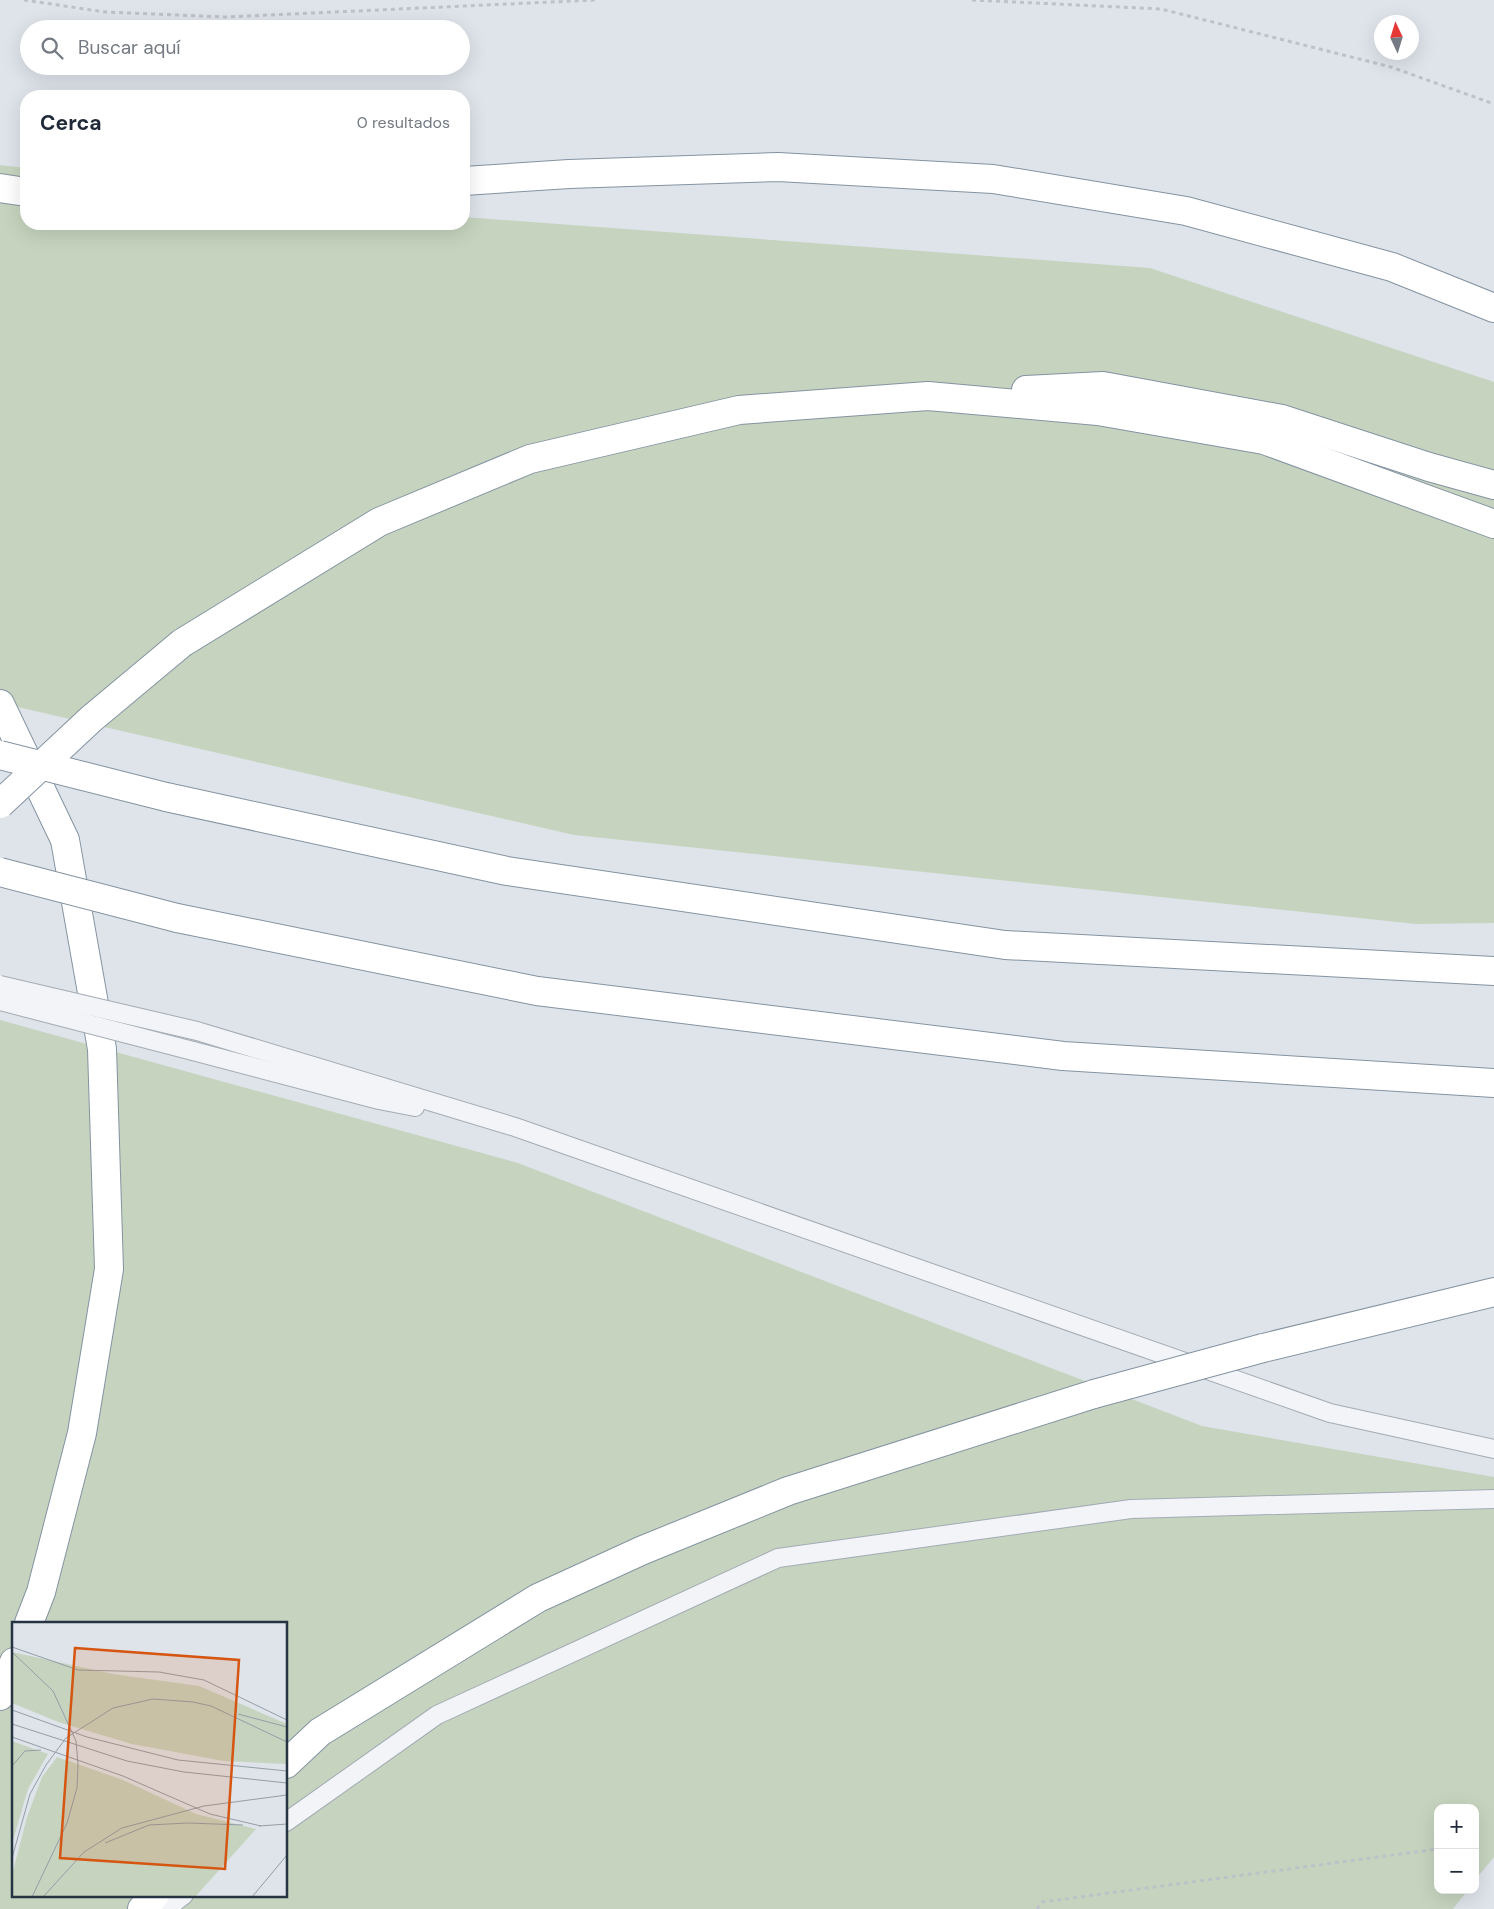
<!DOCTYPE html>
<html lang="es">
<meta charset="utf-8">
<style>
body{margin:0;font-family:"DM Sans",sans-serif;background:#f6f6f7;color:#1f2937}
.controls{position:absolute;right:15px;bottom:15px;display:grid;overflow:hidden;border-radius:10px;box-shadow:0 5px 20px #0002}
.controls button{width:45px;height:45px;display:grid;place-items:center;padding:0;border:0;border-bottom:1px solid #e0e1e3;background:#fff;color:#1f2937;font:25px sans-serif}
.compass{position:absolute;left:1374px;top:15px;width:45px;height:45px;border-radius:50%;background:#fff;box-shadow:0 5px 20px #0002;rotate:356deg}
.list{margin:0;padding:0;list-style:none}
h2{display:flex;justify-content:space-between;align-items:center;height:65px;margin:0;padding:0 20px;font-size:21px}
h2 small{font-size:16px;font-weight:400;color:#747a83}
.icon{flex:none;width:28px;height:28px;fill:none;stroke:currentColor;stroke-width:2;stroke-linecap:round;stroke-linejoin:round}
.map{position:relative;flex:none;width:1494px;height:1909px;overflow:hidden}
.search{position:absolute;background:#fff;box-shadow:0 5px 20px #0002;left:20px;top:20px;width:450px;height:55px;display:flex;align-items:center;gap:12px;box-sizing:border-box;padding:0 18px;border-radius:28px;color:#747a83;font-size:19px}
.panel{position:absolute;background:#fff;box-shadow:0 5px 20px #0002;left:20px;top:90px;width:450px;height:140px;border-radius:20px}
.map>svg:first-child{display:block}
.green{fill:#c6d4bf;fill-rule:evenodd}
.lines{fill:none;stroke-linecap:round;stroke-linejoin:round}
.service-casing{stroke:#a3abb4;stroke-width:20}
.motorway-casing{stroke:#8493a2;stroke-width:30}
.path{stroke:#bdc2c8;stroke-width:3;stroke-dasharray:4 4;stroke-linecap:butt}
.service{stroke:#f2f4f7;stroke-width:18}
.motorway{stroke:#fff;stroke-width:28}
.service-bridge-casing{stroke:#a3abb4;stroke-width:20;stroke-linecap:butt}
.motorway-bridge-casing{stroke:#8493a2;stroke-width:30;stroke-linecap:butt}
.service-bridge{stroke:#f2f4f7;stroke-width:18}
.motorway-bridge{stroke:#fff;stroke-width:28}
.inset-road{fill:none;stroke:#949da7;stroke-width:1}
.view{fill:#d55511;fill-opacity:0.15;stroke:#d55511;stroke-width:2.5}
.inset-edge{fill:none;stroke:#263342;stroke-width:2.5}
</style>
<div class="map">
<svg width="1494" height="1909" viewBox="0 0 1494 1909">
<rect width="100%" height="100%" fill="#dee4ea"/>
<!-- green -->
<g class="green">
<path d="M 0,165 L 26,168 L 26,224 L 464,224 L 464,217 L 1150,268 L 1494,382 L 1494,923 L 1416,924 L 574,835 L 0,703 Z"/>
<path d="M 0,1020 L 518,1163 L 1202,1426 L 1494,1477 L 1494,1857 L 1475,1880 L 1475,1808 L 1438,1808 L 1438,1890 L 1468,1890 L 1453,1909 L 0,1909 ZM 14,1623 L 286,1623 L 286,1895 L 14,1895 Z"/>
</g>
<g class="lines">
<defs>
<g id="service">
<path d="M 197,1031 L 515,1127 L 1330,1413 L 1494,1449"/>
<path d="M 193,1051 L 379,1100 L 415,1107"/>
<path d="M 286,1822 L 437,1715 L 778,1558 L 1131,1509 L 1494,1499"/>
<path d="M 166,1909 L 184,1895"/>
</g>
<g id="motorway">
<path d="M 464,181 L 569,174 L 778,167 L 993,179 L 1186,211 L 1392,267 L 1494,308"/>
<path d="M 0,188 L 26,192"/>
<path d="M 1026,390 L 1103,386 L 1282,419 L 1429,467 L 1494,485"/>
<path d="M 182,643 L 379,522 L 530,459 L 739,410 L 928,396 L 1098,411 L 1264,440 L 1494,524"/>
<path d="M 0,704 L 65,840 L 102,1049 L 109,1269 L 82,1433 L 41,1592 L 29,1623"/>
<path d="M 166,797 L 507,871 L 1005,945 L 1494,971"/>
<path d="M 177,918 L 537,991 L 1063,1056 L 1494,1083"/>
<path d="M 1263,1348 L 1494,1292"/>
<path d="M 0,1696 L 14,1662"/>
<path d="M 286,1764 L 320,1732 L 538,1598 L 643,1550 L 788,1491 L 1094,1394"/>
<path d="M 142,1909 L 155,1895"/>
</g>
</defs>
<!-- service casing -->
<use href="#service" class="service-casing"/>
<!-- motorway casing -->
<use href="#motorway" class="motorway-casing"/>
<!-- path -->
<g class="path">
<path d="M 24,0 L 105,12 L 226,17 L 595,0"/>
<path d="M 972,0 L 1161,9 L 1391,67 L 1494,104"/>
<path d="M 1037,1909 L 1042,1902 L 1438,1849"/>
</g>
<!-- service -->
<use href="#service" class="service"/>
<!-- motorway -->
<use href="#motorway" class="motorway"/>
<defs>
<g id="service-bridge">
<path d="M 0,985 L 197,1031"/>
<path d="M 0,1001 L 193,1051"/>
</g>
<g id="motorway-bridge">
<path d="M 0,755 L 166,797"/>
<path d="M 0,804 L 91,719 L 182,643"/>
<path d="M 0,872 L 177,918"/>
<path d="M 1094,1394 L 1263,1348"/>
</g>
</defs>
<!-- service-bridge casing -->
<use href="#service-bridge" class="service-bridge-casing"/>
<!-- motorway-bridge casing -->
<use href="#motorway-bridge" class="motorway-bridge-casing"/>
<!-- service-bridge -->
<use href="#service-bridge" class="service-bridge"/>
<!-- motorway-bridge -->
<use href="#motorway-bridge" class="motorway-bridge"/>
</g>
<!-- overview -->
<g transform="translate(12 1622)">
<rect width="275" height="275" fill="#dee4ea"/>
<path d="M 0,30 L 101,52 L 187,64 L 275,102 L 275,142 L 212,139 L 120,122 L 46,100 L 0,81 ZM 0,119 L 36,132 L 16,167 L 0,222 ZM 45,135 L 111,158 L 184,192 L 244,207 L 183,275 L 0,275 L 0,253 L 15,195 L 30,155 Z" fill="#c6d4bf"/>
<path class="inset-road" d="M 0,25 L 66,48 L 147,50 L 192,58 L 275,98M 0,30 L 41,69 L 64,119 L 66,142 L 65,166 L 55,201 L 20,275M 0,88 L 75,115 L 166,138 L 275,149M 226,92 L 275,105M 0,102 L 115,139 L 172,150 L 275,161M 0,115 L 111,154 L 198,192 L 249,204M 0,144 L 13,129 L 29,128M 247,204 L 275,202M 93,221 L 137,203 L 176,201 L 231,203M 0,236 L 18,172 L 34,143 L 54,116 L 101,86 L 141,77 L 181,80 L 199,84 L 275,120M 31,275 L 72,230 L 110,206 L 192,184 L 275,173M 240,275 L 275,233"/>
<path class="view" d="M 63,26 L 227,38 L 213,247 L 48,236 Z"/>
<rect width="275" height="275" class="inset-edge"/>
</g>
</svg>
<div class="controls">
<button>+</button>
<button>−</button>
</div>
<svg class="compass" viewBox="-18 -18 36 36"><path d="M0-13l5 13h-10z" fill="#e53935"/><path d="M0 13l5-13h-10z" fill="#747a83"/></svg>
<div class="search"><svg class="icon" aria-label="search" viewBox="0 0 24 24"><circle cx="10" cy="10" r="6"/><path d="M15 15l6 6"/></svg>Buscar aquí</div>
<section class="panel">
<h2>Cerca<small>0 resultados</small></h2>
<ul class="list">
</ul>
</section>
</div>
